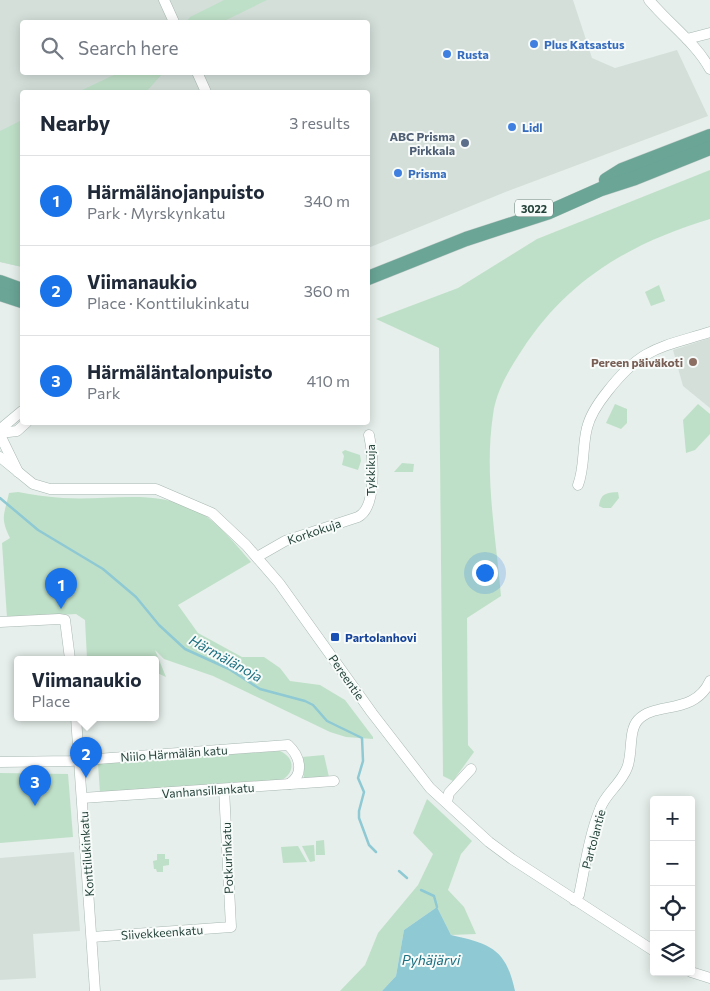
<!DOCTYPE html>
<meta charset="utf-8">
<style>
body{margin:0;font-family:Commissioner,sans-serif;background:#f2f2f3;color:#1f2937}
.controls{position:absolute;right:15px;bottom:15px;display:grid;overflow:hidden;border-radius:5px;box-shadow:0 2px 12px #0003}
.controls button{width:45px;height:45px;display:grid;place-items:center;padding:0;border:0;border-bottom:1px solid #e0e1e3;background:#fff;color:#1f2937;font:25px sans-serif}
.you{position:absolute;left:484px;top:572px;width:18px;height:18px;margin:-12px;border:4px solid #fff;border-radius:50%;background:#1a73e8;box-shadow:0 0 0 8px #1a73e833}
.badge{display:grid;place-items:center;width:32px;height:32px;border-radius:50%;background:#1a73e8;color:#fff;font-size:16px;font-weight:700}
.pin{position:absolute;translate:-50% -41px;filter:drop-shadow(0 1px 2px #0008)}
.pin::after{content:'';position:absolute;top:26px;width:18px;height:15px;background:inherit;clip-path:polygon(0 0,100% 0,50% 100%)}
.popup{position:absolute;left:14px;top:656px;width:145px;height:65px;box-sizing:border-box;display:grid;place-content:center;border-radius:5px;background:#fff;filter:drop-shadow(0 1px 4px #0005);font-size:16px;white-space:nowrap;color:#747a83}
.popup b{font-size:19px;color:#1f2937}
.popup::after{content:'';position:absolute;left:50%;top:100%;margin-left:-10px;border:10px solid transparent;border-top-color:#fff}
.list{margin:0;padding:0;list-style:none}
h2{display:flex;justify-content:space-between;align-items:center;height:65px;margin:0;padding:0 20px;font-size:21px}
h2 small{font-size:16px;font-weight:400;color:#747a83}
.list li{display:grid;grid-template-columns:32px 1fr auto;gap:15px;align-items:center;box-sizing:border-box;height:90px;padding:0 20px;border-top:1px solid #e0e1e3}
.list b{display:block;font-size:19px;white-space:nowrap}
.list p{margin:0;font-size:16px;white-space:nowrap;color:#747a83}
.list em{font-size:16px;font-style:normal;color:#747a83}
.icon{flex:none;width:28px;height:28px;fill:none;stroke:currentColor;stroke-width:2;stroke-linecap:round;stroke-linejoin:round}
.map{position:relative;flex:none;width:710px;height:991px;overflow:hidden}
.search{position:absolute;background:#fff;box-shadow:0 2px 12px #0003;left:20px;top:20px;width:350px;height:55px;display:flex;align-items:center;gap:12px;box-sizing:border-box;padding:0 18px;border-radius:5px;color:#747a83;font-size:19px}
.panel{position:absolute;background:#fff;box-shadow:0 2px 12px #0003;left:20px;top:90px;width:350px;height:335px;border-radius:5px}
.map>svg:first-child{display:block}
.built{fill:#d4dfda;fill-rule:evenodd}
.green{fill:#bfe0c8}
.water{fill:#8ec9d4}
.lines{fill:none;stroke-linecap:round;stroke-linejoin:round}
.stream{stroke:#8ec9d4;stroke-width:2.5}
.minor-casing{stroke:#a8b8b2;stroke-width:11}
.major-casing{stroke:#c2cac8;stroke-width:15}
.minor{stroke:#fff;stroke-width:10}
.major{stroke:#6aa596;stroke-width:14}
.shop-dot{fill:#3f7fe0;stroke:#f7fbf9;stroke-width:2}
.service-dot{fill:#5c6f8a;stroke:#f7fbf9;stroke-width:2}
.education-dot{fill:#8d6e63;stroke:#f7fbf9;stroke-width:2}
.transit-dot{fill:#1a4fb4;stroke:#f7fbf9;stroke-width:2}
.labels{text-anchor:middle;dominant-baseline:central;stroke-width:4;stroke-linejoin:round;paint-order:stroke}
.shield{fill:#f7fbf9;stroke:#637a73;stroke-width:1}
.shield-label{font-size:11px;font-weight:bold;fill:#24423a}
.shop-label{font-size:12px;font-weight:bold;fill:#366cbe;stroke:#f7fbf9;text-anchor:start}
.service-label{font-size:12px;font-weight:bold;fill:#4e5e75;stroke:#f7fbf9;text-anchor:end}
.education-label{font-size:12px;font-weight:bold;fill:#785e54;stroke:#f7fbf9;text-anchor:end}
.street-label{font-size:12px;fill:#24423a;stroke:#f7fbf9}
.transit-label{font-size:12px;font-weight:bold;fill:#164399;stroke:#f7fbf9;text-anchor:start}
.water-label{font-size:14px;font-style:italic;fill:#1c6f80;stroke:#f7fbf9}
</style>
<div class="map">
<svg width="710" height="991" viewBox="0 0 710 991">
<rect width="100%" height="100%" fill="#e6efeb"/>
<!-- built -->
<g class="built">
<path d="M 0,0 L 573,0 L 592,58 L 615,68 L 677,50 L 708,116 L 503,193 L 368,248 L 368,92 L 22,92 L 22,267 L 0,262 ZM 22,22 L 368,22 L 368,72 L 22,72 Z"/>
<path d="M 710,338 L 710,408 L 683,386 L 673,350 Z"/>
<path d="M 74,852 L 80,931 L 33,934 L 36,978 L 0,980 L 0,858 Z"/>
</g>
<!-- green -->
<g class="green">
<path d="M 224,0 L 267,0 L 222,22 L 186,22 L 190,17 Z"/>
<path d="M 118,73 L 118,72 L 163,73 L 146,92 L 78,92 Z"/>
<path d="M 22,120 L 22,267 L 0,262 L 0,131 Z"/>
<path d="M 710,170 L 710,219 C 631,243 568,279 522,350 C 509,370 496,391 493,415 C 484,474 496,537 501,596 L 467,618 L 468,745 L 474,752 L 453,781 L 443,776 L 439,348 L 376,319 L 458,288 L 537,239 Z"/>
<path d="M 659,285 L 665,301 L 651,306 L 645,292 Z"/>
<path d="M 615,404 L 627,409 L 627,423 L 621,429 L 606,423 Z"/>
<path d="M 698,404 L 710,414 L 710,434 L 695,450 L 686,453 L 683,420 Z"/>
<path d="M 345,450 L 360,455 L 361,461 L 358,470 L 342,465 L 344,456 L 342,452 Z"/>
<path d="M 402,463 L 414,464 L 413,472 L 394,472 Z"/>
<path d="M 18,492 C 33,495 48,497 63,498 C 109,501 157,488 199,512 C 219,523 236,545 251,562 L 178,605 L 198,633 L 242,657 L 264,657 L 280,668 L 290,681 L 320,685 L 345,700 L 373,737 L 373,739 L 346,737 L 330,732 L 213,676 L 164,659 L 155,650 L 166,677 L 155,672 L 155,659 L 87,659 L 85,620 L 76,614 L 7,618 L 2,543 L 10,538 C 0,517 4,516 9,493 Z"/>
<path d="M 618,492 L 619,498 L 611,508 L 603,508 L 599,506 C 601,493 606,493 618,492 Z"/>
<path d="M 280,751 C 295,758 295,772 282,780 L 100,793 L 98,763 Z"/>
<path d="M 324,755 L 329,777 L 304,779 L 302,757 Z"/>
<path d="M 0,773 L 68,774 L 73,837 L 0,843 Z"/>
<path d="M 427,799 L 472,841 L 461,854 L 448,890 L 464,907 L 476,934 L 451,935 L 437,907 L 404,930 L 396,976 L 382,991 L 340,991 L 365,965 L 378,933 L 418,885 L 433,854 L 413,833 Z"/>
<path d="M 324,840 L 325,855 L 316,855 L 316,841 Z"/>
<path d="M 314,845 L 315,861 L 310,862 L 302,846 Z"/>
<path d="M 298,846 L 307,862 L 283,863 L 281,847 Z"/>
<path d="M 157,854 L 165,854 L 165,859 L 169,859 L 169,865 L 163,866 L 163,872 L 157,872 L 156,869 L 154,869 L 153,861 L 157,860 Z"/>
</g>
<!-- water -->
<path class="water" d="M 437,907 L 451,935 C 491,944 506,949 515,991 L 382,991 L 396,976 L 404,930 Z"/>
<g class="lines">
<!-- stream -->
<g class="stream">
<path d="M 0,498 L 38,530 L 103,569 L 136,597 L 159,625 L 185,649 L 229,669 L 260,689 L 305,701 L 313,705 L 327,721 L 362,738 L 363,761 L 358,778 L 364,792 L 359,811 L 359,818 L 369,845 L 376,852"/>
<path d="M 399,871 L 407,878"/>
<path d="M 421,890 L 434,896 L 437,907"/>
</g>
<defs>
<g id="minor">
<path d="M 164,0 L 174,22"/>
<path d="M 649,0 C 669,24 695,42 710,69"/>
<path d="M 687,39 L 710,33"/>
<path d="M 197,72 L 206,92"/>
<path d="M 2,432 L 4,426 L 22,411"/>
<path d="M 0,433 L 17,431 L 27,422"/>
<path d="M 0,435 L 18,472"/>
<path d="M 0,457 L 33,484 L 50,489 L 156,489 L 212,513 L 246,545 L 279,583 L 372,713 L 430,788 L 489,842 L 512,859 L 654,951"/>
<path d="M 578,485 C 585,467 582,447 587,428 C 590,415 599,402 607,392 C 642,347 659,348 710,332"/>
<path d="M 257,557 L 285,541 L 358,517 C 378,507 373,454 369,435"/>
<path d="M 0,622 L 59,619 L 65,620 L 70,659"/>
<path d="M 76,717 L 95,991"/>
<path d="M 0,762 L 70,761 L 288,745 C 300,756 305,774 289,784"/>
<path d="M 82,798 L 334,781"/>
<path d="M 447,802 L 449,793 L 471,769"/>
<path d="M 574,900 L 579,895 C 585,867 589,836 600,809 C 605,794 621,784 627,768 C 633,754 628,731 638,720 C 655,701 694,716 710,681"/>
<path d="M 92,937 L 231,927 L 224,789"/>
<path d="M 691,972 L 710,978"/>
</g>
<g id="major">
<path d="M 606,180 L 622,170 L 710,136"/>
<path d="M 368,278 L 466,239 L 549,212 L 601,189 L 635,178 L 710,148"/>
<path d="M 0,282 L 22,290"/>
<path d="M 0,294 L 22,301"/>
</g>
</defs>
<!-- minor casing -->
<use href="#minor" class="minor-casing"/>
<!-- major casing -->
<use href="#major" class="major-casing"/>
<!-- minor -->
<use href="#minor" class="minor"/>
<!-- major -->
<use href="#major" class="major"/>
</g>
<!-- markers -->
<g class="shop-dot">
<circle cx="534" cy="44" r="5"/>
<circle cx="447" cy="54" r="5"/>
<circle cx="512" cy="127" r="5"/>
<circle cx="398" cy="173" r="5"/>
</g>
<circle class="service-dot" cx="465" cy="143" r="5"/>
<circle class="education-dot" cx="693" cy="362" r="5"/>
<rect class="transit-dot" x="330" y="632" width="10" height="10" rx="2.5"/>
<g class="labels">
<!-- shield labels -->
<rect class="shield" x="515" y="199.5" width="38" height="17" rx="4"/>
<g class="shield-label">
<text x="534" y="208">3022</text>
</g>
<!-- shop labels -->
<g class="shop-label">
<text x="544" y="44">Plus Katsastus</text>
<text x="457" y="54">Rusta</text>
<text x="522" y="127">Lidl</text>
<text x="408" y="173">Prisma</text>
</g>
<!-- service labels -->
<g class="service-label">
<text x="455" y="136">ABC Prisma<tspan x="455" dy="14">Pirkkala</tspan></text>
</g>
<!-- education labels -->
<g class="education-label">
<text x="683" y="362">Pereen päiväkoti</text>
</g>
<!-- street labels -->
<g class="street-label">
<text transform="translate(370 470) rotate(-90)">Tykkikuja</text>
<text transform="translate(314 531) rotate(-19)">Korkokuja</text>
<text transform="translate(347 677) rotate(55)">Pereentie</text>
<text transform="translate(174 753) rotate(-4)">Niilo Härmälän katu</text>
<text transform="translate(208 790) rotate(-4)">Vanhansillankatu</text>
<text transform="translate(593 839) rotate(-75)">Partolantie</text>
<text transform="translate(86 854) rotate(-94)">Konttilukinkatu</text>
<text transform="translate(227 858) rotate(-92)">Potkurinkatu</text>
<text transform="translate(162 932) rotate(-4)">Siivekkeenkatu</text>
</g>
<!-- transit labels -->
<g class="transit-label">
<text x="345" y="637">Partolanhovi</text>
</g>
<!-- water labels -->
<g class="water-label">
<text transform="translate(226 658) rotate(29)">Härmälänoja</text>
<text x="431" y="959">Pyhäjärvi</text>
</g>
</g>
</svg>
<div class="controls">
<button>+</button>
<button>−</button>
<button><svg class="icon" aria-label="locate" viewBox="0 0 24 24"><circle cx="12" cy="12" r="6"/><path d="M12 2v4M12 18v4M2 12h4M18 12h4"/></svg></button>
<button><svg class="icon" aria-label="layers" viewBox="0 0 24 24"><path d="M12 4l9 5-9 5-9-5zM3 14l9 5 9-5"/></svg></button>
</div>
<div class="you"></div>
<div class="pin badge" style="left:61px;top:609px">1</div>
<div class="pin badge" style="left:86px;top:778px">2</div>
<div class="popup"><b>Viimanaukio</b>Place</div>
<div class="pin badge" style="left:35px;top:806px">3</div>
<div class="search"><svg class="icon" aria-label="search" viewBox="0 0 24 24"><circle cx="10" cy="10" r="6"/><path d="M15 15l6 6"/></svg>Search here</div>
<section class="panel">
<h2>Nearby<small>3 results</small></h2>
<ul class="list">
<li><span class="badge">1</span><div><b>Härmälänojanpuisto</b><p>Park · Myrskynkatu</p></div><em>340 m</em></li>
<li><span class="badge">2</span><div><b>Viimanaukio</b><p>Place · Konttilukinkatu</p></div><em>360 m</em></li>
<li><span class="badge">3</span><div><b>Härmäläntalonpuisto</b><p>Park</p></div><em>410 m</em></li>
</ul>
</section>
</div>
